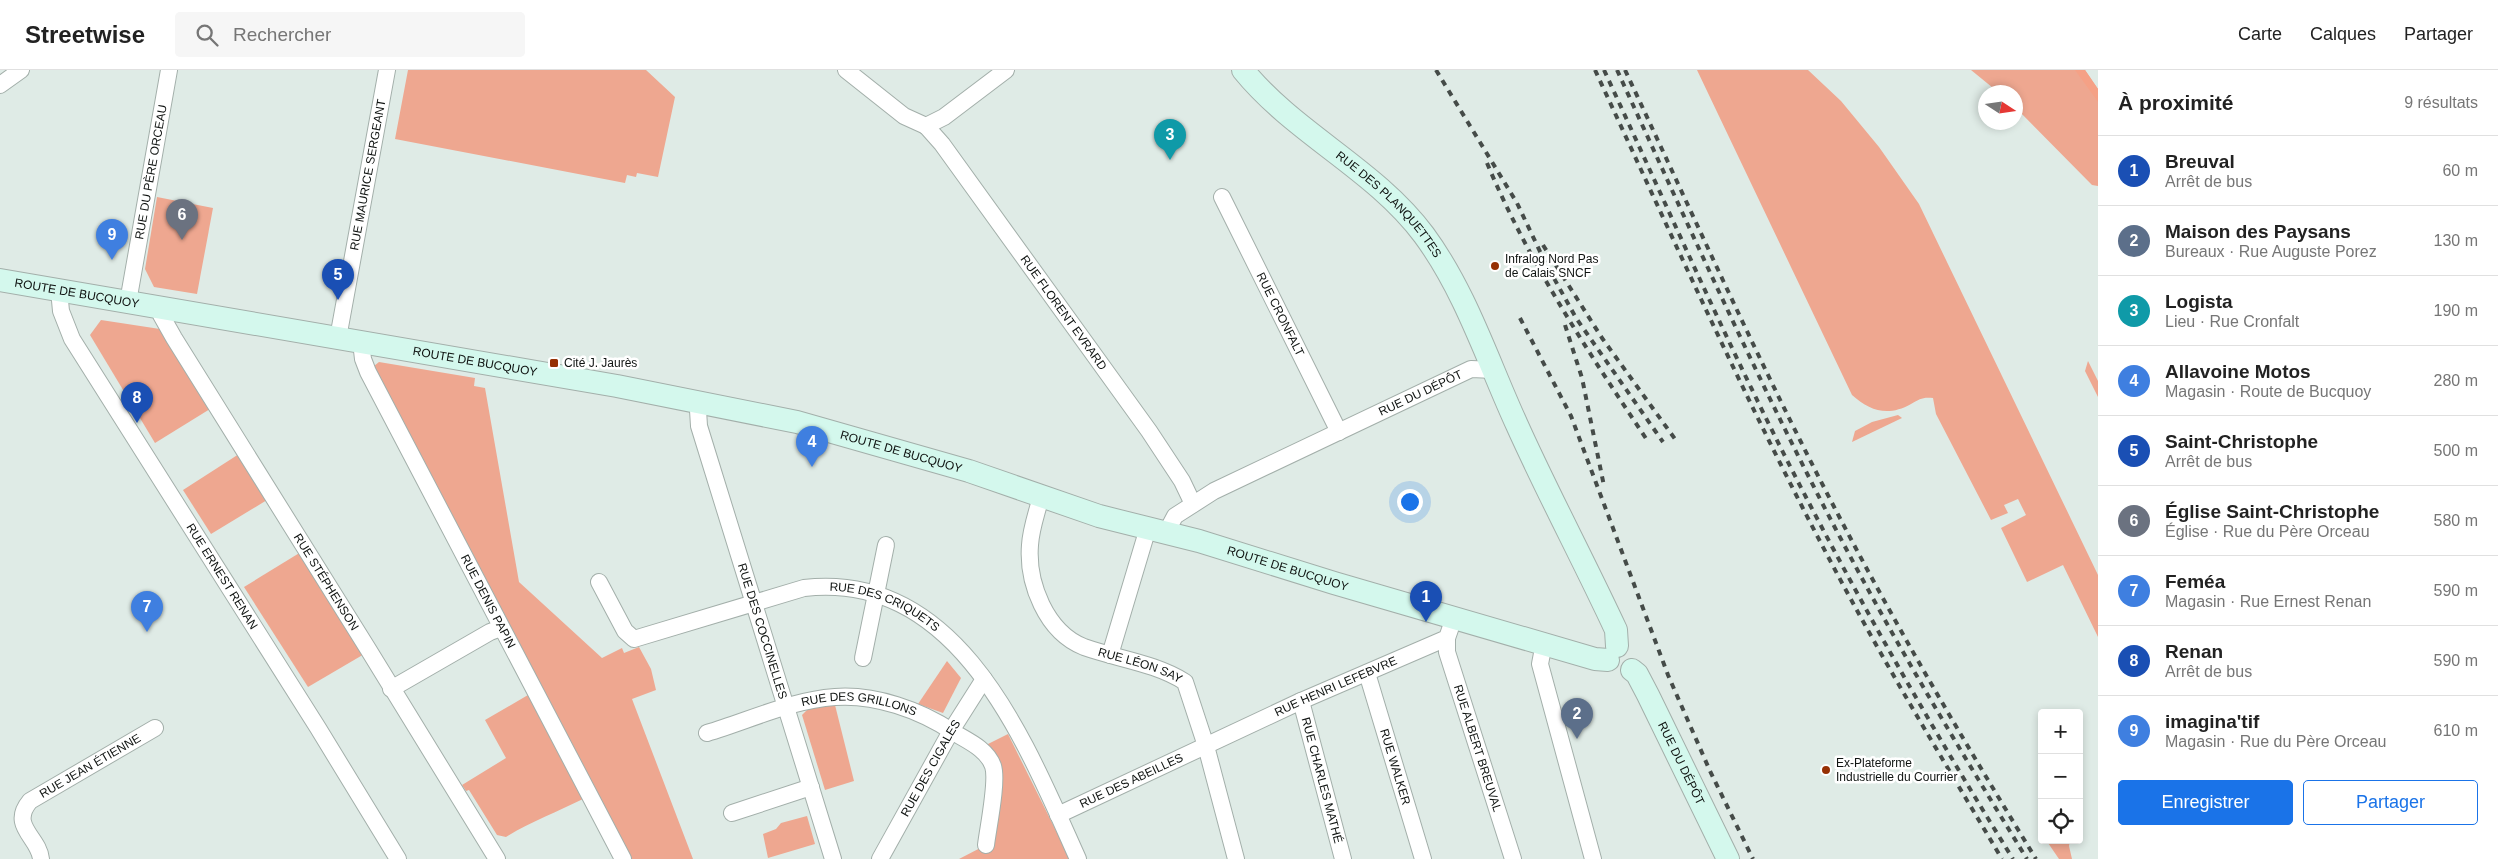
<!DOCTYPE html>
<html lang="fr">
<meta charset="utf-8">
<style>
body{margin:0;font-family:Helvetica,sans-serif;background:#f6f6f6;color:#222}
.controls{position:absolute;right:15px;bottom:15px;display:grid;overflow:hidden;border-radius:5px;box-shadow:0 2px 8px #0003}
.controls button{width:45px;height:45px;display:grid;place-items:center;padding:0;border:0;border-bottom:1px solid #e0e0e0;background:#fff;color:#222;font:25px sans-serif}
.compass{position:absolute;left:1978px;top:15px;width:45px;height:45px;border-radius:50%;background:#fff;box-shadow:0 2px 8px #0003;rotate:102deg}
.you{position:absolute;left:1409px;top:431px;width:18px;height:18px;margin:-12px;border:4px solid #fff;border-radius:50%;background:#1a73e8;box-shadow:0 0 0 8px #1a73e833}
.badge{display:grid;place-items:center;width:32px;height:32px;border-radius:50%;background:#1a73e8;color:#fff;font-size:16px;font-weight:700}
.pin{position:absolute;translate:-50% -41px;filter:drop-shadow(0 1px 2px #0008)}
.pin::after{content:'';position:absolute;top:26px;width:18px;height:15px;background:inherit;clip-path:polygon(0 0,100% 0,50% 100%)}
.list{margin:0;padding:0;list-style:none}
h2{display:flex;justify-content:space-between;align-items:center;height:65px;margin:0;padding:0 20px;font-size:21px}
h2 small{font-size:16px;font-weight:400;color:#767676}
.list li{display:grid;grid-template-columns:32px 1fr auto;gap:15px;align-items:center;box-sizing:border-box;height:70px;padding:0 20px;border-top:1px solid #e0e0e0}
.list b{display:block;font-size:19px;white-space:nowrap}
.list p{margin:0;font-size:16px;white-space:nowrap;color:#767676}
.list em{font-size:16px;font-style:normal;color:#767676}
.actions{display:flex;gap:10px;padding:15px 20px}
.actions a{flex:1;padding:11px 0;border:1px solid #1a73e8;border-radius:5px;text-align:center;font-size:18px;color:#1a73e8}
.actions .main{background:#1a73e8;color:#fff}
.icon{flex:none;width:28px;height:28px;fill:none;stroke:currentColor;stroke-width:2;stroke-linecap:round;stroke-linejoin:round}
.map{position:relative;flex:none;width:2098px;height:789px;overflow:hidden}
header{display:flex;align-items:center;gap:30px;box-sizing:border-box;height:70px;padding:0 25px;background:#fff;border-bottom:1px solid #e0e0e0}
header strong{font-size:24px}
nav{display:flex;gap:28px;margin-inline-start:auto;font-size:18px}
.search{width:350px;height:45px;background:#f6f6f6;display:flex;align-items:center;gap:12px;box-sizing:border-box;padding:0 18px;border-radius:5px;color:#767676;font-size:19px}
main{display:flex}
aside{flex:1;background:#fff}
.map>svg:first-child{display:block}
.green{fill:#eea790}
.forest{fill:#f5a186}
.lines{fill:none;stroke-linecap:round;stroke-linejoin:round}
.street-casing{stroke:#a3afaa;stroke-width:18}
.secondary-casing{stroke:#a3afaa;stroke-width:24}
.street{stroke:#fff;stroke-width:16}
.secondary{stroke:#d4f8ed;stroke-width:22}
.rail{stroke:#454b48;stroke-width:4;stroke-dasharray:6 6;stroke-linecap:butt}
.poi-dot{fill:#963004;stroke:#fff;stroke-width:2}
.labels{text-anchor:middle;dominant-baseline:central;stroke-width:5;stroke-linejoin:round;paint-order:stroke}
.street-label{font-size:12px;fill:#0f1311;stroke:#fff}
.poi-label{font-size:12px;fill:#0f1311;stroke:#fff;text-anchor:start}
</style>
<header>
<strong>Streetwise</strong>
<div class="search"><svg class="icon" aria-label="search" viewBox="0 0 24 24"><circle cx="10" cy="10" r="6"/><path d="M15 15l6 6"/></svg>Rechercher</div>
<nav><a>Carte</a><a>Calques</a><a>Partager</a></nav>
</header>
<main>
<div class="map">
<svg width="2098" height="789" viewBox="0 0 2098 789">
<rect width="100%" height="100%" fill="#dfebe6"/>
<!-- green -->
<g class="green">
<path d="M 408,0 L 646,0 L 675,27 L 658,107 L 637,103 L 636,107 L 627,105 L 625,113 L 395,69 Z"/>
<path d="M 1697,0 L 1808,0 L 1841,31 L 1879,77 L 1919,134 L 2098,505 L 2098,567 L 2063,495 L 2027,512 L 2001,458 L 2026,445 L 2018,429 L 2004,435 L 2008,443 L 1991,450 L 1936,344 L 1933,328 C 1922,327 1920,329 1911,334 C 1888,347 1870,341 1852,325 Z"/>
<path d="M 1971,0 L 2085,0 L 2098,19 L 2098,116 L 2092,115 L 2016,38 L 2016,22 L 1998,22 Z"/>
<path d="M 157,127 L 213,138 L 197,224 L 154,217 L 145,199 Z"/>
<path d="M 101,250 L 160,259 L 210,339 L 155,373 L 90,265 Z"/>
<path d="M 2088,291 L 2098,311 L 2098,327 L 2085,301 Z"/>
<path d="M 379,292 L 475,308 L 474,316 L 485,318 L 519,512 L 602,588 L 622,578 L 624,583 L 639,577 L 651,599 L 656,620 L 632,629 L 693,789 L 628,789 L 374,296 Z"/>
<path d="M 1898,345 L 1902,348 L 1852,372 L 1855,361 L 1872,352 Z"/>
<path d="M 239,384 L 267,430 L 211,464 L 183,420 Z"/>
<path d="M 301,482 L 366,583 L 308,617 L 244,517 Z"/>
<path d="M 947,591 L 961,608 L 943,643 L 918,634 Z"/>
<path d="M 528,625 L 583,729 C 557,742 530,752 506,767 L 497,765 L 469,720 L 466,721 L 462,715 L 506,688 L 485,650 Z"/>
<path d="M 834,631 L 854,711 L 825,720 L 802,645 L 809,638 Z"/>
<path d="M 1008,664 L 1070,789 L 959,789 L 986,775 L 994,711 L 986,675 Z"/>
<path d="M 807,746 L 815,774 L 768,788 L 763,764 L 776,759 L 781,753 Z"/>
<path d="M 2046,770 L 2070,770 L 2069,776 L 2072,789 L 2059,789 Z"/>
</g>
<!-- forest -->
<path class="forest" d="M 2075,0 L 2085,0 L 2098,19 L 2098,32 Z"/>
<g class="lines">
<defs>
<g id="street">
<path d="M 846,0 L 904,46 L 926,56"/>
<path d="M 0,15 L 21,0"/>
<path id="s1" d="M 926,56 L 942,74 L 1149,361 L 1182,411 L 1193,434"/>
<path d="M 926,56 L 944,47 L 1006,0"/>
<path id="s2" d="M 1222,127 L 1339,362"/>
<path id="s3" d="M 59,220 L 61,241 L 72,269 L 318,658 L 398,789"/>
<path id="s4" d="M 128,232 L 169,0"/>
<path id="s5" d="M 161,237 L 161,245 L 174,268 L 368,579 L 497,789"/>
<path id="s6" d="M 338,268 L 387,0"/>
<path id="s7" d="M 361,272 L 363,289 L 368,302 L 623,789"/>
<path id="s8" d="M 700,332 L 698,340 L 699,356 L 833,789"/>
<path id="s9" d="M 1041,426 C 1037,443 1031,458 1030,475 C 1027,513 1046,562 1084,577 C 1118,589 1155,593 1185,612 L 1206,676 L 1236,789"/>
<path id="s10" d="M 1166,463 L 1175,446 L 1214,421 L 1471,299 L 1494,300"/>
<path id="s11" d="M 599,512 L 625,561 L 634,569 L 804,518 C 960,500 1026,674 1078,789"/>
<path id="s12" d="M 1447,568 L 1447,582 L 1513,789"/>
<path d="M 1544,573 L 1540,594 L 1593,789"/>
<path d="M 1110,585 L 1148,458"/>
<path d="M 863,588 L 886,475"/>
<path id="s13" d="M 1367,603 L 1423,789"/>
<path d="M 391,619 L 490,562 L 501,558"/>
<path id="s14" d="M 1301,631 L 1343,789"/>
<path id="s15" d="M 707,663 C 748,651 791,630 835,627 C 875,624 920,640 953,662 C 968,671 987,679 993,696 C 998,711 988,758 986,775"/>
<path d="M 732,743 L 811,717"/>
<path id="s16" d="M 1058,745 L 1301,631 L 1447,568 L 1454,548"/>
<path id="s17" d="M 41,789 C 39,767 9,756 30,731 L 155,658"/>
<path id="s18" d="M 880,789 L 951,661 L 984,609"/>
</g>
<g id="secondary">
<path id="s19" d="M 1243,0 C 1295,64 1375,99 1424,165 C 1466,222 1488,292 1517,355 C 1548,424 1584,491 1616,560 L 1617,576"/>
<path id="s20" d="M 0,210 L 617,316 L 797,352 L 969,401 L 1099,446 L 1199,471 L 1334,513 L 1595,589 L 1608,590"/>
<path id="s21" d="M 1632,600 L 1637,604 L 1648,625 L 1728,789"/>
</g>
</defs>
<!-- street casing -->
<use href="#street" class="street-casing"/>
<!-- secondary casing -->
<use href="#secondary" class="secondary-casing"/>
<!-- street -->
<use href="#street" class="street"/>
<!-- secondary -->
<use href="#secondary" class="secondary"/>
<!-- rail -->
<g class="rail">
<path d="M 1436,0 L 1517,133 L 1545,192 L 1576,248 L 1663,372"/>
<path d="M 1595,0 C 1678,179 1759,361 1854,535 C 1901,621 1952,705 2002,789"/>
<path d="M 1604,0 C 1666,134 1725,269 1792,400 C 1860,533 1934,662 2013,789"/>
<path d="M 1617,0 C 1696,172 1773,345 1864,512 C 1915,606 1971,698 2027,789"/>
<path d="M 1625,0 C 1696,151 1764,304 1842,452 C 1902,567 1968,678 2036,789"/>
<path d="M 1487,93 C 1529,193 1587,280 1647,370"/>
<path d="M 1543,175 L 1602,268 L 1675,369"/>
<path d="M 1520,248 L 1571,346 L 1668,605 L 1710,701 L 1753,789"/>
<path d="M 1565,255 L 1582,308 L 1604,416"/>
</g>
</g>
<!-- markers -->
<g class="poi-dot">
<circle cx="1495" cy="196" r="5"/>
<rect x="549" y="288" width="10" height="10" rx="2.5"/>
<circle cx="1826" cy="700" r="5"/>
</g>
<g class="labels">
<!-- street labels -->
<g class="street-label">
<text stroke="none"><textPath href="#s4" startOffset="132">RUE DU PÈRE ORCEAU</textPath></text>
<text stroke="none"><textPath href="#s6" startOffset="166">RUE MAURICE SERGEANT</textPath></text>
<text stroke="none"><textPath href="#s19" startOffset="199">RUE DES PLANQUETTES</textPath></text>
<text stroke="none"><textPath href="#s20" startOffset="78">ROUTE DE BUCQUOY</textPath></text>
<text stroke="none"><textPath href="#s1" startOffset="232">RUE FLORENT EVRARD</textPath></text>
<text stroke="none"><textPath href="#s2" startOffset="131">RUE CRONFALT</textPath></text>
<text stroke="none"><textPath href="#s20" startOffset="482">ROUTE DE BUCQUOY</textPath></text>
<text stroke="none"><textPath href="#s10" startOffset="294">RUE DU DÉPÔT</textPath></text>
<text stroke="none"><textPath href="#s20" startOffset="918">ROUTE DE BUCQUOY</textPath></text>
<text stroke="none"><textPath href="#s20" startOffset="1322">ROUTE DE BUCQUOY</textPath></text>
<text stroke="none"><textPath href="#s3" startOffset="332">RUE ERNEST RENAN</textPath></text>
<text stroke="none"><textPath href="#s5" startOffset="322">RUE STÉPHENSON</textPath></text>
<text stroke="none"><textPath href="#s7" startOffset="290">RUE DENIS PAPIN</textPath></text>
<text stroke="none"><textPath href="#s11" startOffset="330">RUE DES CRIQUETS</textPath></text>
<text stroke="none"><textPath href="#s8" startOffset="239">RUE DES COCCINELLES</textPath></text>
<text stroke="none"><textPath href="#s9" startOffset="232">RUE LÉON SAY</textPath></text>
<text stroke="none"><textPath href="#s16" startOffset="306">RUE HENRI LEFEBVRE</textPath></text>
<text stroke="none"><textPath href="#s15" startOffset="158">RUE DES GRILLONS</textPath></text>
<text stroke="none"><textPath href="#s12" startOffset="115">RUE ALBERT BREUVAL</textPath></text>
<text stroke="none"><textPath href="#s21" startOffset="106">RUE DU DÉPÔT</textPath></text>
<text stroke="none"><textPath href="#s17" startOffset="134">RUE JEAN ÉTIENNE</textPath></text>
<text stroke="none"><textPath href="#s13" startOffset="98">RUE WALKER</textPath></text>
<text stroke="none"><textPath href="#s18" startOffset="104">RUE DES CIGALES</textPath></text>
<text stroke="none"><textPath href="#s14" startOffset="82">RUE CHARLES MATHÉ</textPath></text>
<text stroke="none"><textPath href="#s16" startOffset="81">RUE DES ABEILLES</textPath></text>
</g>
<!-- poi labels -->
<g class="poi-label">
<text x="1505" y="189">Infralog Nord Pas<tspan x="1505" dy="14">de Calais SNCF</tspan></text>
<text x="564" y="293">Cité J. Jaurès</text>
<text x="1836" y="693">Ex-Plateforme<tspan x="1836" dy="14">Industrielle du Courrier</tspan></text>
</g>
</g>
</svg>
<div class="controls">
<button>+</button>
<button>−</button>
<button><svg class="icon" aria-label="locate" viewBox="0 0 24 24"><circle cx="12" cy="12" r="6"/><path d="M12 2v4M12 18v4M2 12h4M18 12h4"/></svg></button>
</div>
<svg class="compass" viewBox="-18 -18 36 36"><path d="M0-13l5 13h-10z" fill="#e53935"/><path d="M0 13l5-13h-10z" fill="#767676"/></svg>
<div class="you"></div>
<div class="pin badge" style="left:1426px;top:552px;background:#1a4fb4">1</div>
<div class="pin badge" style="left:1577px;top:669px;background:#5c6f8a">2</div>
<div class="pin badge" style="left:1170px;top:90px;background:#0f9aa8">3</div>
<div class="pin badge" style="left:812px;top:397px;background:#3f7fe0">4</div>
<div class="pin badge" style="left:338px;top:230px;background:#1a4fb4">5</div>
<div class="pin badge" style="left:182px;top:170px;background:#6b7280">6</div>
<div class="pin badge" style="left:147px;top:562px;background:#3f7fe0">7</div>
<div class="pin badge" style="left:137px;top:353px;background:#1a4fb4">8</div>
<div class="pin badge" style="left:112px;top:190px;background:#3f7fe0">9</div>
</div>
<aside>
<h2>À proximité<small>9 résultats</small></h2>
<ul class="list">
<li><span class="badge" style="background:#1a4fb4">1</span><div><b>Breuval</b><p>Arrêt de bus</p></div><em>60 m</em></li>
<li><span class="badge" style="background:#5c6f8a">2</span><div><b>Maison des Paysans</b><p>Bureaux · Rue Auguste Porez</p></div><em>130 m</em></li>
<li><span class="badge" style="background:#0f9aa8">3</span><div><b>Logista</b><p>Lieu · Rue Cronfalt</p></div><em>190 m</em></li>
<li><span class="badge" style="background:#3f7fe0">4</span><div><b>Allavoine Motos</b><p>Magasin · Route de Bucquoy</p></div><em>280 m</em></li>
<li><span class="badge" style="background:#1a4fb4">5</span><div><b>Saint-Christophe</b><p>Arrêt de bus</p></div><em>500 m</em></li>
<li><span class="badge" style="background:#6b7280">6</span><div><b>Église Saint-Christophe</b><p>Église · Rue du Père Orceau</p></div><em>580 m</em></li>
<li><span class="badge" style="background:#3f7fe0">7</span><div><b>Feméa</b><p>Magasin · Rue Ernest Renan</p></div><em>590 m</em></li>
<li><span class="badge" style="background:#1a4fb4">8</span><div><b>Renan</b><p>Arrêt de bus</p></div><em>590 m</em></li>
<li><span class="badge" style="background:#3f7fe0">9</span><div><b>imagina'tif</b><p>Magasin · Rue du Père Orceau</p></div><em>610 m</em></li>
</ul>
<div class="actions"><a class="main">Enregistrer</a><a>Partager</a></div>
</aside>
</main>
